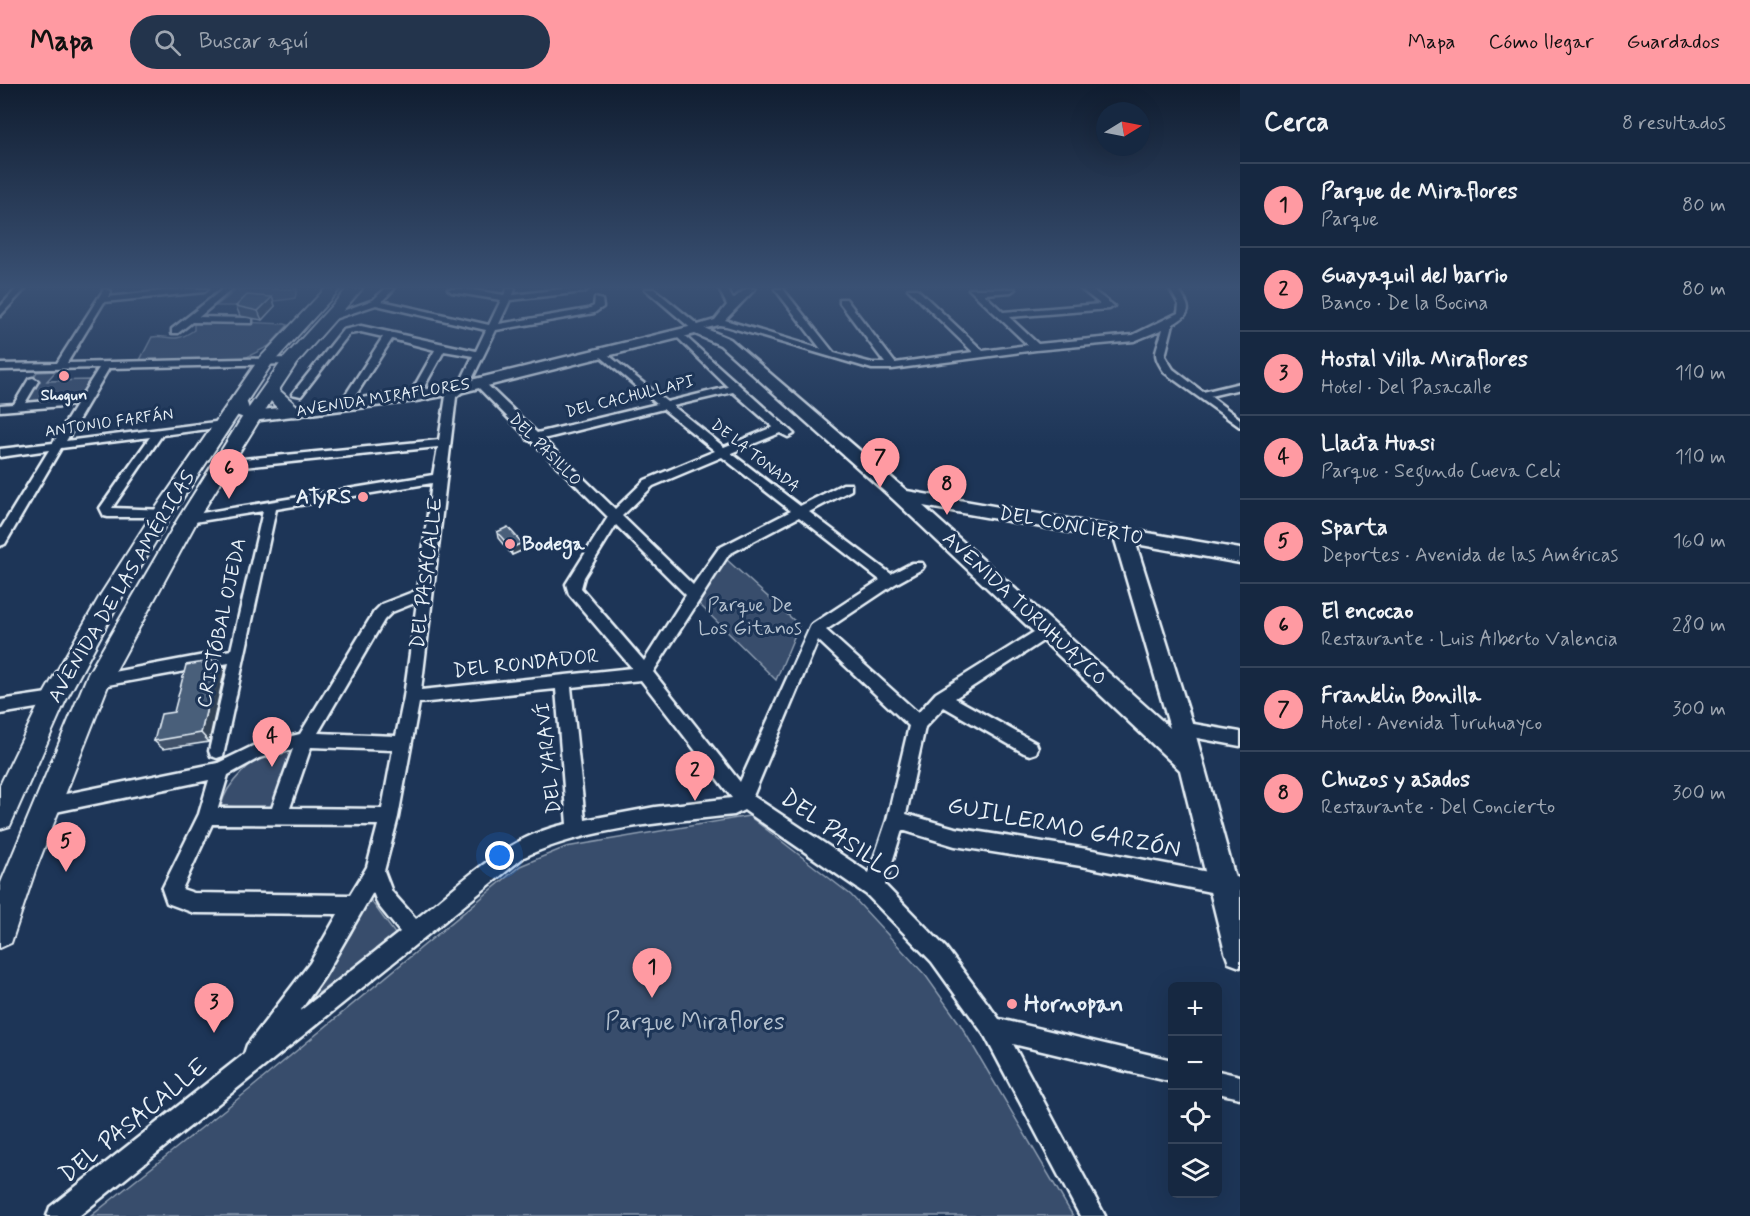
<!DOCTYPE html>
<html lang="es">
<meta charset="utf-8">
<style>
body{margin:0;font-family:Mynerve,sans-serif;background:#23344c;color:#f1f3f6}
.controls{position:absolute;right:18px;bottom:18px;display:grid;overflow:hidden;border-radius:9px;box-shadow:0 6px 24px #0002}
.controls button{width:54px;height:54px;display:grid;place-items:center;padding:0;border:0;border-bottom:2px solid #35445a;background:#162841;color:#f1f3f6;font:30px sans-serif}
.compass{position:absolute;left:1096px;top:18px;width:54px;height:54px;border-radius:50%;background:#162841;box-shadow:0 6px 24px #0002;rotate:80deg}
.you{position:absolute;left:500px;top:772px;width:21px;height:21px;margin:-15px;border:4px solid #fff;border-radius:50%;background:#1a73e8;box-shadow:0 0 0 9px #1a73e833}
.badge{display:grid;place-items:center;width:39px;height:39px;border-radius:50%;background:#ff9aa2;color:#111;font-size:20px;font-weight:700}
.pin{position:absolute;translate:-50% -50px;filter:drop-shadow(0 2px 3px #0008)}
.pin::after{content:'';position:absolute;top:32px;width:21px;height:18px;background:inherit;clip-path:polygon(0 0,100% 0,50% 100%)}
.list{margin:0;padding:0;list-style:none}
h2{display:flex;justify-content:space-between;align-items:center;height:78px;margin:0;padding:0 24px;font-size:26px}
h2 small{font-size:20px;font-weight:400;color:#9ea6b1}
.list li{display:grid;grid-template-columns:39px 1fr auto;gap:18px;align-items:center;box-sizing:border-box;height:84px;padding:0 24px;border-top:2px solid #35445a}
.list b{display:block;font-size:22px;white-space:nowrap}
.list p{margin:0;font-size:20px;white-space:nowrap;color:#9ea6b1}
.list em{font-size:20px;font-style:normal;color:#9ea6b1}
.icon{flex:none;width:33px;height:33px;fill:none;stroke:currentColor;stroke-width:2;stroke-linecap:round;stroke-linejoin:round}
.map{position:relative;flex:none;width:1240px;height:1132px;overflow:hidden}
header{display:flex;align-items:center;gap:36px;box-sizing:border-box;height:84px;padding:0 30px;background:#ff9aa2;color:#111}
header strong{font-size:28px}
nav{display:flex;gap:33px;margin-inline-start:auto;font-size:21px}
.search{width:420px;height:54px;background:#23344c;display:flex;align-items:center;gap:15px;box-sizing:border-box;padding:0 21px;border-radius:33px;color:#9ea6b1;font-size:22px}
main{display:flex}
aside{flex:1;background:#162841}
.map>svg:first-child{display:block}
.green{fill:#374d6c;stroke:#909fb2;stroke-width:1.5}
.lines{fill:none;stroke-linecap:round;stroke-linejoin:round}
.street-casing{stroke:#e8f1f8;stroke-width:5}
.secondary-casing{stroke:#e8f1f8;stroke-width:5}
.primary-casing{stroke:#e8f1f8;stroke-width:4}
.street{fill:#1d3557;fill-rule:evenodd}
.secondary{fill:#1d3557;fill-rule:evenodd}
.primary{fill:#1d3557;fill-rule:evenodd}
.wall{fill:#3f5169;stroke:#e8f1f8;stroke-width:1.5}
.shaded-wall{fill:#334255;stroke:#e8f1f8;stroke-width:1.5}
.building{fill:#495e7a;stroke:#e8f1f8;stroke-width:1.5}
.poi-dot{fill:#ff9aa2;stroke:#1d3557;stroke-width:2}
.labels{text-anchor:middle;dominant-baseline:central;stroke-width:6;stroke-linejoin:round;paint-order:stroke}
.far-poi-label{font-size:16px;font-weight:bold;fill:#e8f1f8;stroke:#1d3557}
.far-street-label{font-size:16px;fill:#e8f1f8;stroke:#1d3557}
.poi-label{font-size:20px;font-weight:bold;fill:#e8f1f8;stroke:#1d3557;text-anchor:end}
.street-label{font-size:20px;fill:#e8f1f8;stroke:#1d3557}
.park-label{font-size:20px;fill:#b3c0ce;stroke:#1d3557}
.near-street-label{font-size:24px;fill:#e8f1f8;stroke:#1d3557}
.near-poi-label{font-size:24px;font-weight:bold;fill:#e8f1f8;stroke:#1d3557;text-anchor:start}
.near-park-label{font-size:24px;fill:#b3c0ce;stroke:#1d3557}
</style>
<header>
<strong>Mapa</strong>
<div class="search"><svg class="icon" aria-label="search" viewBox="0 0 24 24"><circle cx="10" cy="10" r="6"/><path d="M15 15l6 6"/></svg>Buscar aquí</div>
<nav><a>Mapa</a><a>Cómo llegar</a><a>Guardados</a></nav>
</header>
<main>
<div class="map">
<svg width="1240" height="1132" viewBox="0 0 1240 1132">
<rect width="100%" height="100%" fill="#1d3557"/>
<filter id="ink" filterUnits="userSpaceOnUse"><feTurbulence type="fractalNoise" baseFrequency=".0167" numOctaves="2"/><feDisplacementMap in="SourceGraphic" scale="12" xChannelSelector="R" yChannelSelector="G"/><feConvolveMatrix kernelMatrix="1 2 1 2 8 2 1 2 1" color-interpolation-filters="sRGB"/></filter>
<g filter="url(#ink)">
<!-- green -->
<g class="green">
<path d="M 297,205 L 295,214 L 290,215 L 236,222 L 216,222 L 237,206 Z"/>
<path d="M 197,236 L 285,240 L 288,241 L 269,262 L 241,276 L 139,278 L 152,253 C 168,250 173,261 194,246 L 194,239 Z"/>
<path d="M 56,287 L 47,297 L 90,296 L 80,312 L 74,314 L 14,321 L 37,288 Z"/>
<path d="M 726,475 L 799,541 L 776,596 L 699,520 Z"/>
<path d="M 303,663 L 277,725 L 221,722 C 226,699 253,674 275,666 C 283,663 294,664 303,663 Z"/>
<path d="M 749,732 L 851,811 L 926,892 L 960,940 L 1073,1132 L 91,1132 L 249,1006 L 520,782 L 566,763 Z"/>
<path d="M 369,814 L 396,851 L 304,920 L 351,850 Z"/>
</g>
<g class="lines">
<defs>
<g id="street">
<path d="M 16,205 L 25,205 L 0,232 L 0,223 Z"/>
<path d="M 104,205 L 111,207 L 108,213 L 181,205 L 208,205 L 204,208 L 104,218 L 67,279 L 290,274 L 295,277 L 290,280 L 109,284 L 66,357 L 223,337 L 229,340 L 223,343 L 162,351 L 112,424 L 167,426 L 169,429 L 163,433 L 108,433 L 104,432 L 100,424 L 150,353 L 61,364 L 5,460 L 0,462 L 0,446 L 49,366 L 0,373 L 0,365 L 53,359 L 76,321 L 0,327 L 0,321 L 14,320 L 29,295 L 33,294 L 38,297 L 25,319 L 80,314 L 99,284 L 0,286 L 0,280 L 57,279 Z"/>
<path d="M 223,205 L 232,205 L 199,233 L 249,234 L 252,235 L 252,239 L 192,238 L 178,249 L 172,249 L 172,245 Z"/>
<path d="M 385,205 L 394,205 L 382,217 L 489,241 L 501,216 L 452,208 L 448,205 L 467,205 L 504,211 L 507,205 L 515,205 L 513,211 L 562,205 L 588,205 L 584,208 L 510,216 L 499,240 L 588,225 L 594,222 L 595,214 L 602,216 L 603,223 L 594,229 L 496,246 L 468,303 L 456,313 L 421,606 L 632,584 L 569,510 L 566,500 L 608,433 L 532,357 L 528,356 L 527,353 L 474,299 L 483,297 L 537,349 L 657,320 L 599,271 L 597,269 L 602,266 L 667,318 L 728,303 L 675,251 L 673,249 L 678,246 L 794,350 L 788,353 L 780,349 L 731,369 L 800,422 L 843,400 L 851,400 L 851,406 L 809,428 L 891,490 L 912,479 L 922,479 L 924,482 L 922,485 L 895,500 L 826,546 L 918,629 L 936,609 L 1042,543 L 1052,543 L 1054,547 L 1052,551 L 955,614 L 1036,659 L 1038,664 L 1036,669 L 1030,671 L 1024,669 L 944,623 L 925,643 L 906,730 L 955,744 L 1087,765 L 1240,794 L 1240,814 L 1087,783 L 955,762 L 902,746 L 885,801 L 946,864 L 999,935 L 1172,976 L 1172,998 L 1013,960 L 1105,1132 L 1080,1132 L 985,952 L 932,878 L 867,811 L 744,726 L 734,731 C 665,738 586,744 524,773 L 79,1132 L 47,1132 L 50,1123 L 244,970 L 247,961 L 310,879 L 338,830 L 194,829 L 167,819 L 162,805 L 199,730 L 209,696 L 46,730 L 40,728 L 37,722 L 40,716 L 46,714 L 218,679 L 255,661 L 300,650 L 374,528 L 382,520 L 418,506 L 432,399 L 276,425 L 223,672 L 217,674 L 211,672 L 209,667 L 229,579 L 97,603 L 92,601 L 89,597 L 92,593 L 97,591 L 231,566 L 263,427 L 188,439 L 184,438 L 182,435 L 184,432 L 433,391 L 438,363 L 223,385 L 217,381 L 223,377 L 439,356 L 446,312 L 459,301 L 473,272 L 444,267 L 419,312 L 414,315 L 409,312 L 435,266 L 392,255 L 348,323 L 344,324 L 339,321 L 383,253 L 361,248 L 349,250 L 301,312 L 292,310 L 343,246 L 361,242 L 476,267 L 486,246 L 376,221 L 331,236 L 323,234 L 373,216 ZM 733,308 L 773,343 L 724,363 L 673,322 ZM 663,325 L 715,367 L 645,396 L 615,425 L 543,355 ZM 722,373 L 791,427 L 719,464 L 693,501 L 622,432 L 653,402 ZM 799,433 L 880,496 L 811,541 L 740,698 L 653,588 L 729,470 ZM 616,441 L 686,511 L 644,577 L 581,504 L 584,493 ZM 417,518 L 404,613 L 396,652 L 318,649 L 384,536 L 392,528 ZM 818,556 L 909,642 L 887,736 L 869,789 L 753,712 ZM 641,596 L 732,714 L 655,723 L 585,736 L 571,603 ZM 556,605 L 567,740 C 508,751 462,799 416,835 L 392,808 L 384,787 L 398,733 L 419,619 ZM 311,663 L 393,666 L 382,725 L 290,724 ZM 293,665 L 272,724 L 218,724 L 228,691 L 259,674 ZM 212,740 L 378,741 L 367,783 L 350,811 L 194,809 L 182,805 ZM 373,808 L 378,821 L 400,848 L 300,927 L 324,893 Z"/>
<path d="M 645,205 L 654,205 L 698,241 L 715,236 L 727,221 L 719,205 L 727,205 L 733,215 L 746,205 L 755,205 L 725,236 L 821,265 L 775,205 L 783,205 L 834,269 L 872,279 L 885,279 L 840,219 L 840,215 L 846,215 L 895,279 L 973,268 L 908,205 L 917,205 L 983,267 L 1028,261 L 969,205 L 1015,205 L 1011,208 L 984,210 L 1003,228 L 1100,220 L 1081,205 L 1091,205 L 1114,222 L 1109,225 L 1009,233 L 1038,260 L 1133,251 L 1178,229 L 1179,221 L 1170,205 L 1178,205 C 1190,224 1194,228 1173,240 L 1165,272 L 1173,285 L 1203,308 L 1240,299 L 1240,305 L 1210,312 L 1240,335 L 1240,343 L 1165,289 C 1150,268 1157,268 1163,245 L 1134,257 L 1036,266 L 892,285 L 872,285 L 726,242 L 719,241 L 694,247 Z"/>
<path d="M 54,608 L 60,610 L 62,615 L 60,620 L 0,630 L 0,616 Z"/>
<path d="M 1182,638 L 1240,648 L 1240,662 L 1176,650 L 1174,645 L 1176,640 Z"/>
<path d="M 1218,987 L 1240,992 L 1240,1014 L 1218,1009 Z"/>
</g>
<path id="secondary" d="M 697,241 L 730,255 L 907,407 L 1240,465 L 1240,479 L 1136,460 L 1194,645 L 1240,812 L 1240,883 L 1229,879 L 1225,868 L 1180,686 L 894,416 L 720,261 L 695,250 L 463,308 L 416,317 L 252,337 L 236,331 L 231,316 L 233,313 L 245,313 L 249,325 L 254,327 L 416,307 L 463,298 ZM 923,422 L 1115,456 L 1170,644 Z"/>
<g id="primary">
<path d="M 325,205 L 340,205 L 271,281 L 171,432 L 118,520 L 65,618 L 10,742 L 0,745 L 0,701 L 45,608 L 101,510 L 156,424 L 259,275 Z"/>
<path d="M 347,205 L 362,205 L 296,280 L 279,306 L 304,328 L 301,332 C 289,335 278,326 271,317 L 198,435 L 109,599 L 35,787 L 11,859 L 0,864 L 0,801 L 88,590 L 178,435 L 243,332 L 284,274 Z"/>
</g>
</defs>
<!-- street casing -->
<use href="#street" class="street-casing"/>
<!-- secondary casing -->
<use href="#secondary" class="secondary-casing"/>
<!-- primary casing -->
<use href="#primary" class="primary-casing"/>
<!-- street -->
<use href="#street" class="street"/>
<!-- secondary -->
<use href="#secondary" class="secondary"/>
<!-- primary -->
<use href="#primary" class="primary"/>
</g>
<!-- wall -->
<g class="wall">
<path d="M 272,213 L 275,222 L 262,236 L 240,232 L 236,222 Z"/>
<path d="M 497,448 L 523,466 L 512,471 L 498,454 Z"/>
<path d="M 225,585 L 209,658 L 163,665 L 154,657 L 174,628 Z"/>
</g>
<!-- shaded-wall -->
<g class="shaded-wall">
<path d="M 272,213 L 275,222 L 262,236 L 258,227 Z"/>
<path d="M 522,459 L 523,466 L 512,471 L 511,464 Z"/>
<path d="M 218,576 L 225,585 L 209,658 L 201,649 Z"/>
</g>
<!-- building -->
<g class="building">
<path d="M 247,211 L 272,213 L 258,227 L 236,222 Z"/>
<path d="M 508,443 L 522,459 L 511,464 L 497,448 Z"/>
<path d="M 218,576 L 201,649 L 154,657 L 161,630 L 174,628 L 186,581 Z"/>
</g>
</g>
<!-- sky -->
<linearGradient id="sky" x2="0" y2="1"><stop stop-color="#101d30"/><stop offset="0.56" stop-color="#3a5174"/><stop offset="1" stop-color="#3a5174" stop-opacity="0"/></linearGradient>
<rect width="1240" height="363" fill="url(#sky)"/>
<!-- markers -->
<g class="poi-dot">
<circle cx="64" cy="292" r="6"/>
<circle cx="363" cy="413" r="6"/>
<circle cx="510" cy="460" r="6"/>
<circle cx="1012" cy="920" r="6"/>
</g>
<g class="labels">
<!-- far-poi labels -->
<g class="far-poi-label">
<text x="64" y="311">Shogun</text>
</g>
<!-- far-street labels -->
<g class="far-street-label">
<text transform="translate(630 313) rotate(-14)">DEL CACHULLAPI</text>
<text transform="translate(383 314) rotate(-9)">AVENIDA MIRAFLORES</text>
<text transform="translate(109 339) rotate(-8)">ANTONIO FARFÁN</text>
<text transform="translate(545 366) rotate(45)">DEL PASILLO</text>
<text transform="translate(755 372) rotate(38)">DE LA TONADA</text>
</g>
<!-- poi labels -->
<g class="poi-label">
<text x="351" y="413">ATyRS</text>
<text x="522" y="460" text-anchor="start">Bodega</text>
</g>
<!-- street labels -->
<g class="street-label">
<text transform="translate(1071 442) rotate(10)">DEL CONCIERTO</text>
<text transform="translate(427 489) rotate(-83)">DEL PASACALLE</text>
<text transform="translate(122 503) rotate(-59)">AVENIDA DE LAS AMÉRICAS</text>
<text transform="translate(1024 525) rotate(43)">AVENIDA TURUHUAYCO</text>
<text transform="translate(222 539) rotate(-78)">CRISTÓBAL OJEDA</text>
<text transform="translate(526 580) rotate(-6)">DEL RONDADOR</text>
<text transform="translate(549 674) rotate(-96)">DEL YARAVÍ</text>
</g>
<!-- park labels -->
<g class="park-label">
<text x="750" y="521">Parque De<tspan x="750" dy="23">Los Gitanos</tspan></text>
</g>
<!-- near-street labels -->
<g class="near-street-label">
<text transform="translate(1064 744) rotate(11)">GUILLERMO GARZÓN</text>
<text transform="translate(840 753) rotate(36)">DEL PASILLO</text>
<text transform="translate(134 1037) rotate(-39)">DEL PASACALLE</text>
</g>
<!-- near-poi labels -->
<g class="near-poi-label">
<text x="1024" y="920">Hornopan</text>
</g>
<!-- near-park labels -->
<g class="near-park-label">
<text x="695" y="938">Parque Miraflores</text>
</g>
</g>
</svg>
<div class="controls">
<button>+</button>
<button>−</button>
<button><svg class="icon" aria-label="locate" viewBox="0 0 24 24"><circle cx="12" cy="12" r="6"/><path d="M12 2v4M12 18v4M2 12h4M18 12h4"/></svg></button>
<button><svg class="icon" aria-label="layers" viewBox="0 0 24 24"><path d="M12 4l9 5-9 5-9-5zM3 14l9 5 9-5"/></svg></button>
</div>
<svg class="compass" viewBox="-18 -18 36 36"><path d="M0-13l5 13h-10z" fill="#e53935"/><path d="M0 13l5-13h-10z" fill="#9ea6b1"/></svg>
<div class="you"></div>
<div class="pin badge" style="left:652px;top:914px">1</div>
<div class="pin badge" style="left:695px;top:717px">2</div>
<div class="pin badge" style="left:214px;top:949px">3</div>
<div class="pin badge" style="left:272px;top:683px">4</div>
<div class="pin badge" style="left:66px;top:788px">5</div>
<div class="pin badge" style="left:229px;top:415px">6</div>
<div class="pin badge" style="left:880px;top:404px">7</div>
<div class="pin badge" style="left:947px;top:431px">8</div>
</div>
<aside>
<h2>Cerca<small>8 resultados</small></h2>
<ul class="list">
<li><span class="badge">1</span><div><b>Parque de Miraflores</b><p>Parque</p></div><em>80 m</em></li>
<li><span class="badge">2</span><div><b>Guayaquil del barrio</b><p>Banco · De la Bocina</p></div><em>80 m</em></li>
<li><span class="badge">3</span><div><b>Hostal Villa Miraflores</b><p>Hotel · Del Pasacalle</p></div><em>110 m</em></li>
<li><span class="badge">4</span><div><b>Llacta Huasi</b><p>Parque · Segundo Cueva Celi</p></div><em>110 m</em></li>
<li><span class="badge">5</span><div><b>Sparta</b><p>Deportes · Avenida de las Américas</p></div><em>160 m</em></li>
<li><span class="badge">6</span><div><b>El encocao</b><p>Restaurante · Luis Alberto Valencia</p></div><em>280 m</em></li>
<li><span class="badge">7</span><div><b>Franklin Bonilla</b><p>Hotel · Avenida Turuhuayco</p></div><em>300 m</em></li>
<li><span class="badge">8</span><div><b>Chuzos y asados</b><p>Restaurante · Del Concierto</p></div><em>300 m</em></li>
</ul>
</aside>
</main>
